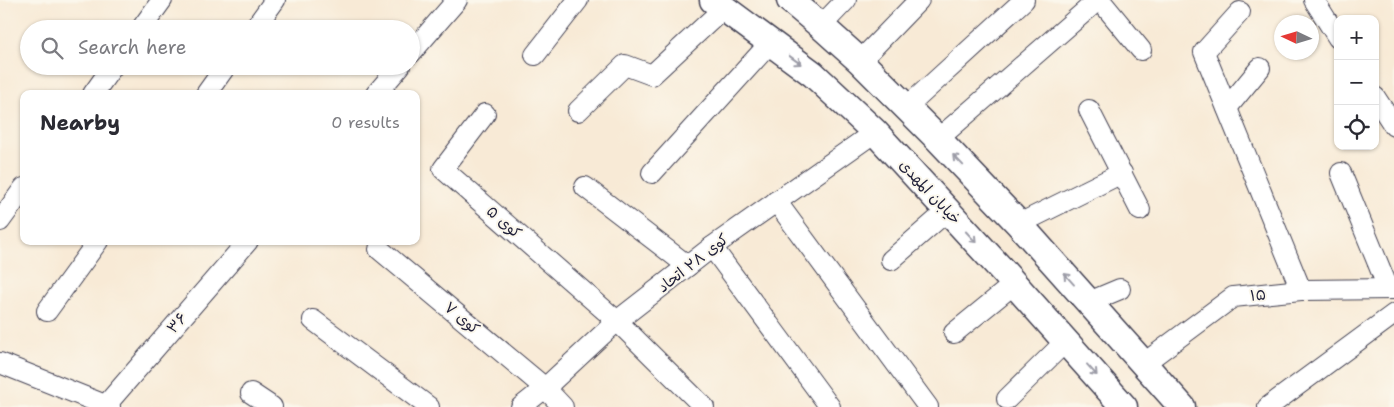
<!DOCTYPE html>
<meta charset="utf-8">
<style>
body{margin:0;font-family:"Shantell Sans","Playpen Sans Arabic",sans-serif;background:#f7f7f7;color:#2b2b33}
.controls{position:absolute;right:15px;top:15px;display:grid;overflow:hidden;border-radius:10px;box-shadow:0 1px 4px #0004}
.controls button{width:45px;height:45px;display:grid;place-items:center;padding:0;border:0;border-bottom:1px solid #e1e1e2;background:#fff;color:#2b2b33;font:25px sans-serif}
.compass{position:absolute;left:1274px;top:15px;width:45px;height:45px;border-radius:50%;background:#fff;box-shadow:0 1px 4px #0004;rotate:274deg}
.list{margin:0;padding:0;list-style:none}
h2{display:flex;justify-content:space-between;align-items:center;height:65px;margin:0;padding:0 20px;font-size:21px}
h2 small{font-size:16px;font-weight:400;color:#7c7c81}
.icon{flex:none;width:28px;height:28px;fill:none;stroke:currentColor;stroke-width:2;stroke-linecap:round;stroke-linejoin:round}
.map{position:relative;flex:none;width:1394px;height:407px;overflow:hidden}
.search{position:absolute;background:#fff;box-shadow:0 1px 4px #0004;left:20px;top:20px;width:400px;height:55px;display:flex;align-items:center;gap:12px;box-sizing:border-box;padding:0 18px;border-radius:28px;color:#7c7c81;font-size:19px}
.panel{position:absolute;background:#fff;box-shadow:0 1px 4px #0004;left:20px;top:90px;width:400px;height:155px;border-radius:10px}
.map>svg:first-child{display:block}
.lines{fill:none;stroke-linecap:round;stroke-linejoin:round}
.minor-casing{stroke:#424052;stroke-width:22}
.tertiary-casing{stroke:#424052;stroke-width:29}
.minor{stroke:#fff;stroke-width:20}
.tertiary{stroke:#fff;stroke-width:26}
.oneway{stroke:#9c9ca7}
.labels{text-anchor:middle;dominant-baseline:central;stroke-width:4;stroke-linejoin:round;paint-order:stroke}
.street-label{font-size:15px;fill:#22223b;stroke:#fbf7ec}
</style>
<div class="map">
<svg width="1394" height="407" viewBox="0 0 1394 407">
<rect width="100%" height="100%" fill="#fbf7ec"/>
<filter id="ink" filterUnits="userSpaceOnUse"><feTurbulence type="fractalNoise" baseFrequency=".02" numOctaves="2"/><feDisplacementMap in="SourceGraphic" scale="10" xChannelSelector="R" yChannelSelector="G"/><feConvolveMatrix kernelMatrix="1 2 1 2 8 2 1 2 1" color-interpolation-filters="sRGB"/></filter>
<filter id="wash" filterUnits="userSpaceOnUse"><feTurbulence type="fractalNoise" baseFrequency=".0096" numOctaves="4" result="noise"/><feDisplacementMap in="SourceGraphic" scale="20" xChannelSelector="R" yChannelSelector="G"/><feGaussianBlur stdDeviation="1.12" result="paint"/><feColorMatrix in="noise" values="0 0 0 0 0 0 0 0 0 0 0 0 0 0 0 0 0 1.4 0 .05"/><feComposite in="paint" operator="in"/></filter>
<g filter="url(#wash)">
<rect width="100%" height="100%" fill="#f8ead6"/>
</g>
<g filter="url(#ink)">
<g class="lines">
<defs>
<g id="minor">
<path d="M 1100,0 L 1141,50"/>
<path d="M 1314,0 L 1338,38"/>
<path d="M 1240,12 L 1204,52 L 1301,290"/>
<path d="M 821,26 L 846,0"/>
<path d="M 141,29 L 162,0"/>
<path d="M 254,29 L 275,0"/>
<path d="M 411,53 L 457,0"/>
<path d="M 535,55 L 578,0"/>
<path d="M 860,61 L 919,0"/>
<path d="M 93,94 L 113,66"/>
<path d="M 206,94 L 226,66"/>
<path d="M 376,94 L 400,66"/>
<path d="M 1375,97 L 1394,126"/>
<path d="M 907,107 L 1024,0"/>
<path d="M 1227,108 L 1260,68"/>
<path d="M 1089,110 L 1140,210"/>
<path d="M 578,111 L 625,65 L 652,75 L 724,8"/>
<path d="M 485,114 L 443,169 L 617,321 L 704,407"/>
<path d="M 938,139 L 1098,0"/>
<path d="M 652,173 L 771,42"/>
<path d="M 1341,173 L 1388,288"/>
<path d="M 585,187 L 688,266"/>
<path d="M 776,201 L 928,407"/>
<path d="M 0,221 L 24,188"/>
<path d="M 1019,224 L 1122,173"/>
<path d="M 712,247 L 830,407"/>
<path d="M 379,249 L 545,388 L 563,407"/>
<path d="M 891,260 L 947,211"/>
<path d="M 1089,302 L 1120,289"/>
<path d="M 47,311 L 98,241"/>
<path d="M 313,320 L 429,407"/>
<path d="M 954,333 L 1014,284"/>
<path d="M 0,363 L 110,407"/>
<path d="M 1143,364 L 1233,297 L 1301,290 L 1394,289"/>
<path d="M 251,393 L 272,407"/>
<path d="M 1007,399 L 1066,341"/>
<path d="M 106,405 L 248,241"/>
<path d="M 521,407 L 545,388 L 617,321 L 712,247 L 875,132"/>
<path d="M 1268,407 L 1394,314"/>
</g>
<g id="tertiary">
<path d="M 713,0 L 813,74 L 875,132 L 1002,270 L 1124,407"/>
<path d="M 790,0 L 821,26 L 860,61 L 938,139 L 1019,224 L 1182,407"/>
</g>
</defs>
<!-- minor casing -->
<use href="#minor" class="minor-casing"/>
<!-- tertiary casing -->
<use href="#tertiary" class="tertiary-casing"/>
<!-- minor -->
<use href="#minor" class="minor"/>
<!-- tertiary -->
<use href="#tertiary" class="tertiary"/>
</g>
<!-- one-way arrows -->
<defs><path id="oneway-shaft" d="M-6 0H5M1.5-3L5.5 0L1.5 3" fill="none" stroke-width="1.6" stroke-linecap="round" stroke-linejoin="round" transform="scale(1.25)"/></defs>
<g class="oneway">
<use href="#oneway-shaft" transform="translate(795 60) rotate(36)"/>
<use href="#oneway-shaft" transform="translate(958 160) rotate(-134)"/>
<use href="#oneway-shaft" transform="translate(971 237) rotate(47)"/>
<use href="#oneway-shaft" transform="translate(1069 279) rotate(-132)"/>
<use href="#oneway-shaft" transform="translate(1092 370) rotate(48)"/>
</g>
</g>
<g class="labels">
<!-- street labels -->
<g class="street-label">
<text transform="translate(930 192) rotate(47)">خیابان المهدی</text>
<text transform="translate(504 222) rotate(41)">کوی ۵</text>
<text transform="translate(693 263) rotate(-38)">کوی ۲۸ اتحاد</text>
<text transform="translate(1258 295) rotate(-5)">۱۵</text>
<text transform="translate(462 318) rotate(40)">کوی ۷</text>
<text transform="translate(177 323) rotate(-49)">۳۶</text>
</g>
</g>
</svg>
<div class="controls">
<button>+</button>
<button>−</button>
<button><svg class="icon" aria-label="locate" viewBox="0 0 24 24"><circle cx="12" cy="12" r="6"/><path d="M12 2v4M12 18v4M2 12h4M18 12h4"/></svg></button>
</div>
<svg class="compass" viewBox="-18 -18 36 36"><path d="M0-13l5 13h-10z" fill="#e53935"/><path d="M0 13l5-13h-10z" fill="#7c7c81"/></svg>
<div class="search"><svg class="icon" aria-label="search" viewBox="0 0 24 24"><circle cx="10" cy="10" r="6"/><path d="M15 15l6 6"/></svg>Search here</div>
<section class="panel">
<h2>Nearby<small>0 results</small></h2>
<ul class="list">
</ul>
</section>
</div>
